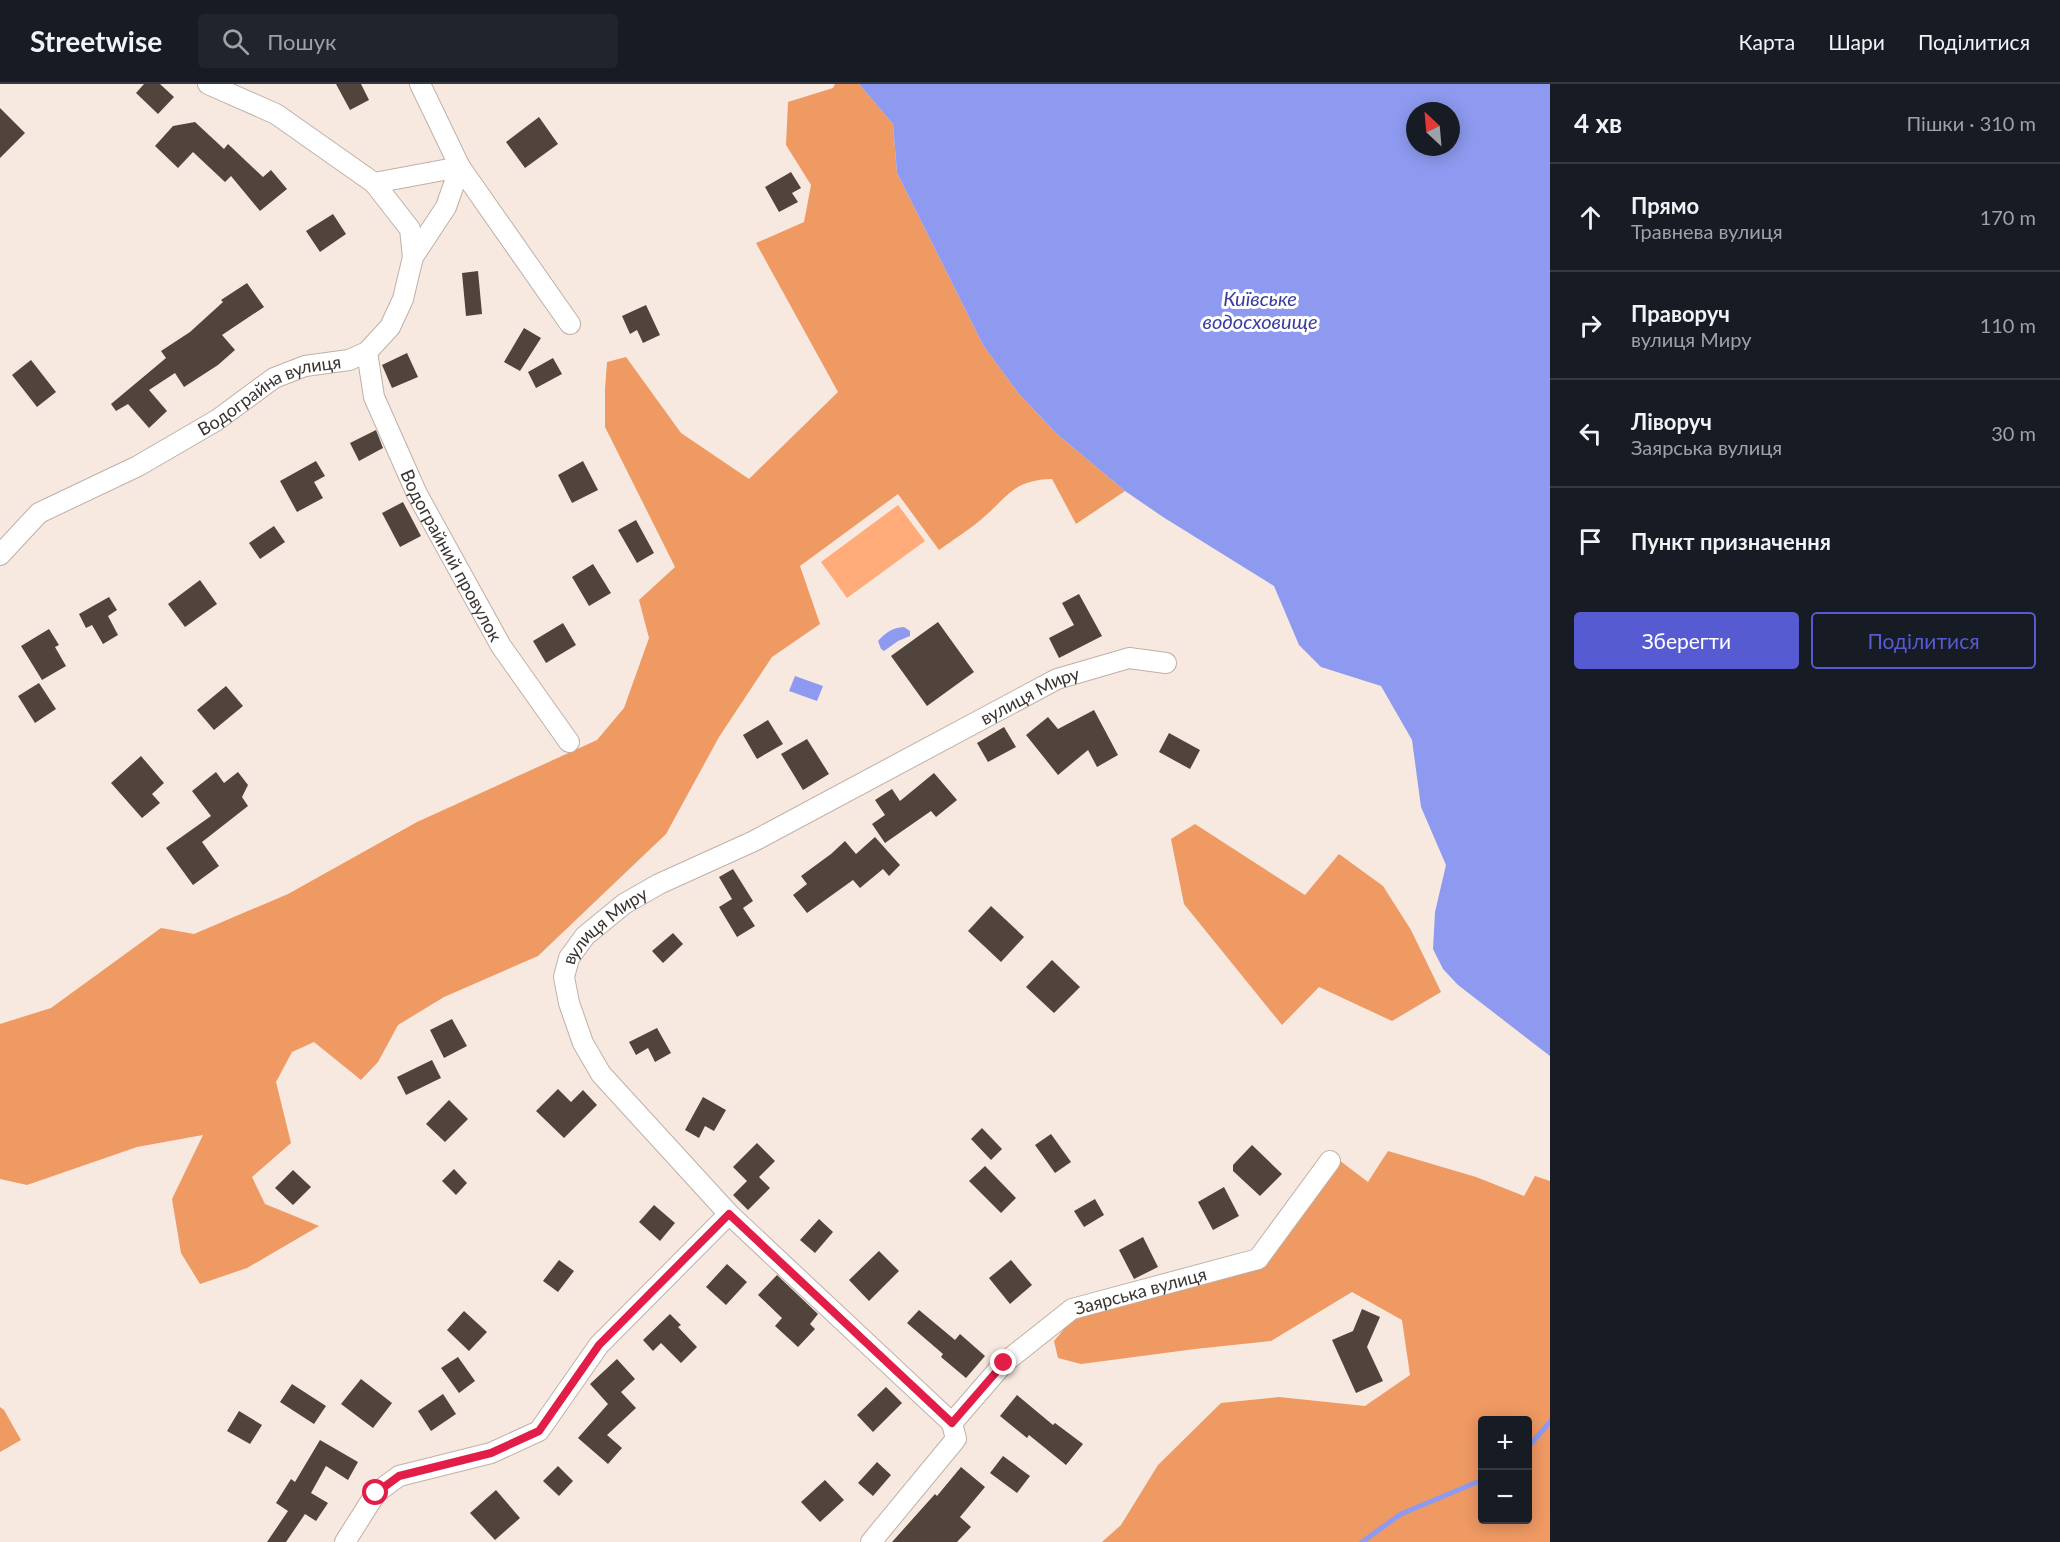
<!DOCTYPE html>
<html lang="uk">
<meta charset="utf-8">
<style>
body{margin:0;font-family:Lato,sans-serif;background:#20242c;color:#f1f3f6}
.controls{position:absolute;right:18px;bottom:18px;display:grid;overflow:hidden;border-radius:6px;box-shadow:0 3px 15px #0003}
.controls button{width:54px;height:54px;display:grid;place-items:center;padding:0;border:0;border-bottom:2px solid #363941;background:#171b24;color:#f1f3f6;font:30px sans-serif}
.compass{position:absolute;left:1406px;top:18px;width:54px;height:54px;border-radius:50%;background:#171b24;box-shadow:0 3px 15px #0003;rotate:334deg}
.stop{position:absolute;width:18px;height:18px;margin:-14px;border:4px solid #e11d48;border-radius:50%;background:#fff}
.stop.end{background:#e11d48;border-color:#fff;box-shadow:0 2px 6px #0008}
.list{margin:0;padding:0;list-style:none}
h2{display:flex;justify-content:space-between;align-items:center;height:78px;margin:0;padding:0 24px;font-size:26px}
h2 small{font-size:20px;font-weight:400;color:#9ea1a6}
.list li{display:grid;grid-template-columns:39px 1fr auto;gap:18px;align-items:center;box-sizing:border-box;height:108px;padding:0 24px;border-top:2px solid #363941}
.list b{display:block;font-size:22px;white-space:nowrap}
.list p{margin:0;font-size:20px;white-space:nowrap;color:#9ea1a6}
.list em{font-size:20px;font-style:normal;color:#9ea1a6}
.actions{display:flex;gap:12px;padding:18px 24px}
.actions a{flex:1;padding:14px 0;border:2px solid #565bd2;border-radius:6px;text-align:center;font-size:21px;color:#565bd2}
.actions .main{background:#565bd2;color:#fff}
.icon{flex:none;width:33px;height:33px;fill:none;stroke:currentColor;stroke-width:2;stroke-linecap:round;stroke-linejoin:round}
.map{position:relative;flex:none;width:1550px;height:1458px;overflow:hidden}
header{display:flex;align-items:center;gap:36px;box-sizing:border-box;height:84px;padding:0 30px;background:#171b24;border-bottom:2px solid #363941}
header strong{font-size:28px}
nav{display:flex;gap:33px;margin-inline-start:auto;font-size:21px}
.search{width:420px;height:54px;background:#20242c;display:flex;align-items:center;gap:15px;box-sizing:border-box;padding:0 21px;border-radius:6px;color:#9ea1a6;font-size:22px}
main{display:flex}
aside{flex:1;background:#171b24}
.map>svg:first-child{display:block}
.green{fill:#ffac7a}
.forest{fill:#ef9963;fill-rule:evenodd}
.water{fill:#8d9aef;fill-rule:evenodd}
.lines{fill:none;stroke-linecap:round;stroke-linejoin:round}
.stream{stroke:#8d9aef;stroke-width:5}
.building{fill:#50443d}
.street-casing{stroke:#bfb0a8;stroke-width:22}
.street{stroke:#fff;stroke-width:20}
.route{stroke:#e11d48;stroke-width:8}
.labels{text-anchor:middle;dominant-baseline:central;stroke-width:6;stroke-linejoin:round;paint-order:stroke}
.street-label{font-size:18px;fill:#3a3431;stroke:#fff}
.water-label{font-size:20px;font-style:italic;fill:#3b3d9e;stroke:#fff}
</style>
<header>
<strong>Streetwise</strong>
<div class="search"><svg class="icon" aria-label="search" viewBox="0 0 24 24"><circle cx="10" cy="10" r="6"/><path d="M15 15l6 6"/></svg>Пошук</div>
<nav><a>Карта</a><a>Шари</a><a>Поділитися</a></nav>
</header>
<main>
<div class="map">
<svg width="1550" height="1458" viewBox="0 0 1550 1458">
<rect width="100%" height="100%" fill="#f8e9e0"/>
<!-- green -->
<path class="green" d="M 898,421 L 925,457 L 847,514 L 821,478 Z"/>
<!-- forest -->
<g class="forest">
<path d="M 835,0 L 859,0 L 893,40 L 897,89 L 983,261 L 1019,310 L 1057,350 L 1125,407 L 1076,440 L 1052,395 C 1015,396 1010,410 985,432 C 971,445 954,455 939,466 L 898,410 L 800,482 L 820,540 L 772,573 L 719,653 L 666,750 L 538,872 L 444,913 L 398,941 L 378,978 L 361,996 L 314,958 L 292,968 L 276,998 L 291,1059 L 252,1093 L 265,1120 L 319,1142 L 247,1184 L 200,1200 L 181,1169 L 172,1115 L 203,1051 L 137,1063 L 27,1101 L 0,1095 L 0,940 L 51,924 L 161,844 L 194,850 L 288,810 L 417,738 L 597,656 L 624,624 L 649,554 L 639,516 L 675,483 L 605,343 L 605,305 L 607,278 L 626,273 L 681,349 L 749,395 L 838,308 L 756,159 L 804,138 L 811,101 L 786,61 L 788,18 L 833,4 Z"/>
<path d="M 1195,740 L 1305,811 L 1339,770 L 1383,802 L 1411,846 L 1441,908 L 1392,937 L 1319,903 L 1282,941 L 1184,820 L 1171,755 Z"/>
<path d="M 1388,1067 L 1476,1093 L 1524,1112 L 1535,1092 L 1550,1097 L 1550,1458 L 1102,1458 L 1121,1441 L 1158,1381 L 1221,1319 L 1279,1313 L 1365,1322 L 1410,1291 L 1402,1236 L 1352,1208 L 1271,1257 L 1195,1265 L 1081,1280 L 1058,1274 L 1054,1257 L 1075,1232 L 1261,1181 L 1331,1070 L 1368,1098 ZM 1482,1336 L 1528,1336 L 1528,1436 L 1482,1436 Z"/>
<path d="M 0,1323 L 4,1326 L 21,1356 L 0,1368 Z"/>
</g>
<!-- water -->
<g class="water">
<path d="M 859,0 L 1550,0 L 1550,972 L 1458,901 L 1443,885 L 1433,865 L 1435,828 L 1446,781 L 1421,723 L 1412,656 L 1381,602 L 1321,583 L 1299,561 L 1274,502 L 1163,433 L 1125,407 L 1057,350 L 1019,310 L 983,261 L 897,89 L 893,40 ZM 1415,27 L 1451,27 L 1451,63 L 1415,63 Z"/>
<path d="M 904,543 L 910,547 L 910,552 L 898,557 L 884,567 L 881,565 L 878,557 C 886,548 892,544 904,543 Z"/>
<path d="M 795,592 L 823,602 L 817,617 L 789,607 Z"/>
</g>
<g class="lines">
<!-- stream -->
<g class="stream">
<path d="M 1528,1363 L 1550,1338"/>
<path d="M 1362,1458 L 1401,1430 L 1482,1396"/>
</g>
</g>
<!-- building -->
<g class="building">
<path d="M 144,0 L 160,0 L 174,13 L 158,30 L 136,9 Z"/>
<path d="M 336,0 L 361,0 L 369,16 L 350,26 Z"/>
<path d="M 0,24 L 25,49 L 0,74 Z"/>
<path d="M 539,33 L 558,60 L 525,84 L 506,58 Z"/>
<path d="M 195,38 L 224,65 L 228,60 L 263,93 L 271,86 L 287,105 L 260,127 L 231,92 L 225,98 L 193,68 L 178,84 L 155,62 L 173,42 Z"/>
<path d="M 791,88 L 801,104 L 792,109 L 798,118 L 779,128 L 765,103 Z"/>
<path d="M 333,130 L 346,150 L 320,168 L 306,147 Z"/>
<path d="M 478,187 L 482,230 L 466,232 L 462,189 Z"/>
<path d="M 247,199 L 264,223 L 222,251 L 235,266 L 218,281 L 184,303 L 175,289 L 149,306 L 167,327 L 149,344 L 128,320 L 116,327 L 111,320 L 166,274 L 161,267 L 190,248 L 223,218 L 221,216 Z"/>
<path d="M 646,221 L 660,251 L 643,259 L 637,246 L 630,250 L 622,232 Z"/>
<path d="M 524,244 L 541,254 L 520,287 L 504,278 Z"/>
<path d="M 407,269 L 418,293 L 392,304 L 382,281 Z"/>
<path d="M 553,274 L 562,290 L 536,304 L 528,288 Z"/>
<path d="M 31,276 L 56,308 L 37,323 L 12,291 Z"/>
<path d="M 376,346 L 383,364 L 359,377 L 350,359 Z"/>
<path d="M 316,377 L 325,392 L 314,398 L 323,414 L 297,428 L 280,397 Z"/>
<path d="M 583,377 L 598,406 L 572,419 L 558,391 Z"/>
<path d="M 403,418 L 421,452 L 400,463 L 382,429 Z"/>
<path d="M 636,436 L 654,469 L 637,479 L 618,446 Z"/>
<path d="M 274,442 L 285,458 L 260,475 L 249,459 Z"/>
<path d="M 593,480 L 611,509 L 589,522 L 572,493 Z"/>
<path d="M 200,496 L 217,520 L 185,543 L 168,520 Z"/>
<path d="M 1079,510 L 1102,552 L 1059,574 L 1049,554 L 1074,541 L 1062,519 Z"/>
<path d="M 109,513 L 117,526 L 108,532 L 118,551 L 103,560 L 92,541 L 86,544 L 79,530 Z"/>
<path d="M 938,538 L 974,588 L 927,622 L 891,572 Z"/>
<path d="M 563,539 L 576,561 L 546,579 L 533,557 Z"/>
<path d="M 49,545 L 59,561 L 55,563 L 66,582 L 42,596 L 21,562 Z"/>
<path d="M 39,599 L 56,625 L 35,639 L 18,612 Z"/>
<path d="M 226,602 L 243,622 L 214,646 L 197,626 Z"/>
<path d="M 1094,626 L 1118,671 L 1097,683 L 1088,666 L 1058,691 L 1026,651 L 1048,633 L 1058,645 Z"/>
<path d="M 768,636 L 783,660 L 757,675 L 743,651 Z"/>
<path d="M 1004,643 L 1016,663 L 988,678 L 977,659 Z"/>
<path d="M 1169,649 L 1200,666 L 1190,685 L 1159,668 Z"/>
<path d="M 807,655 L 829,690 L 803,706 L 781,670 Z"/>
<path d="M 141,672 L 164,699 L 152,710 L 160,719 L 142,734 L 111,699 Z"/>
<path d="M 216,688 L 224,699 L 238,688 L 248,701 L 242,713 L 248,722 L 202,758 L 219,782 L 193,801 L 166,764 L 211,732 L 192,707 Z"/>
<path d="M 934,689 L 957,716 L 936,733 L 931,727 L 885,759 L 872,740 L 885,731 L 875,716 L 892,705 L 900,717 Z"/>
<path d="M 875,753 L 900,781 L 889,792 L 883,785 L 860,804 L 853,796 L 807,829 L 793,811 L 807,800 L 801,792 L 831,770 L 845,757 L 856,770 Z"/>
<path d="M 733,785 L 753,817 L 743,824 L 755,842 L 737,853 L 719,823 L 732,815 L 719,793 Z"/>
<path d="M 991,822 L 1024,853 L 1001,878 L 968,847 Z"/>
<path d="M 673,849 L 683,860 L 663,879 L 652,867 Z"/>
<path d="M 1052,876 L 1080,903 L 1054,929 L 1026,903 Z"/>
<path d="M 452,935 L 467,962 L 444,974 L 430,946 Z"/>
<path d="M 657,944 L 671,969 L 655,978 L 648,964 L 636,971 L 629,958 Z"/>
<path d="M 432,976 L 441,994 L 406,1011 L 397,993 Z"/>
<path d="M 558,1005 L 571,1018 L 583,1006 L 597,1021 L 564,1054 L 536,1027 Z"/>
<path d="M 703,1013 L 726,1026 L 714,1047 L 705,1042 L 699,1054 L 685,1046 Z"/>
<path d="M 449,1016 L 468,1035 L 445,1058 L 426,1040 Z"/>
<path d="M 982,1044 L 1002,1065 L 991,1076 L 971,1055 Z"/>
<path d="M 1051,1050 L 1071,1078 L 1055,1089 L 1035,1061 Z"/>
<path d="M 757,1059 L 775,1077 L 759,1093 L 770,1104 L 748,1126 L 733,1111 L 747,1097 L 733,1083 Z"/>
<path d="M 1252,1061 L 1282,1090 L 1260,1112 L 1233,1087 L 1233,1081 Z"/>
<path d="M 985,1082 L 1016,1114 L 1001,1129 L 969,1097 Z"/>
<path d="M 454,1085 L 467,1099 L 456,1111 L 442,1097 Z"/>
<path d="M 293,1086 L 311,1103 L 293,1121 L 275,1104 Z"/>
<path d="M 1224,1103 L 1239,1132 L 1213,1146 L 1198,1118 Z"/>
<path d="M 1095,1115 L 1104,1131 L 1084,1143 L 1074,1127 Z"/>
<path d="M 654,1121 L 675,1139 L 660,1157 L 639,1138 Z"/>
<path d="M 819,1135 L 833,1148 L 815,1169 L 800,1156 Z"/>
<path d="M 1143,1153 L 1158,1183 L 1134,1195 L 1119,1166 Z"/>
<path d="M 879,1167 L 899,1187 L 869,1217 L 849,1196 Z"/>
<path d="M 559,1176 L 574,1187 L 558,1208 L 543,1197 Z"/>
<path d="M 1011,1176 L 1032,1201 L 1010,1220 L 989,1194 Z"/>
<path d="M 727,1180 L 747,1198 L 726,1221 L 706,1203 Z"/>
<path d="M 777,1191 L 818,1230 L 810,1240 L 815,1245 L 798,1263 L 775,1242 L 782,1234 L 758,1211 Z"/>
<path d="M 1362,1225 L 1380,1233 L 1367,1263 L 1383,1297 L 1356,1309 L 1332,1256 L 1353,1247 Z"/>
<path d="M 919,1226 L 955,1256 L 960,1250 L 985,1272 L 966,1294 L 941,1273 L 943,1270 L 907,1239 Z"/>
<path d="M 464,1227 L 487,1248 L 469,1267 L 447,1246 Z"/>
<path d="M 670,1230 L 681,1241 L 678,1243 L 697,1263 L 681,1279 L 661,1259 L 653,1267 L 643,1256 Z"/>
<path d="M 458,1273 L 475,1297 L 459,1309 L 441,1284 Z"/>
<path d="M 617,1275 L 635,1295 L 621,1308 L 636,1324 L 607,1351 L 622,1364 L 608,1380 L 578,1354 L 608,1320 L 590,1300 Z"/>
<path d="M 361,1295 L 392,1319 L 373,1344 L 341,1320 Z"/>
<path d="M 292,1300 L 326,1322 L 314,1340 L 280,1318 Z"/>
<path d="M 886,1303 L 902,1319 L 873,1348 L 857,1331 Z"/>
<path d="M 443,1310 L 456,1330 L 431,1347 L 418,1327 Z"/>
<path d="M 1017,1311 L 1053,1341 L 1055,1339 L 1083,1360 L 1066,1381 L 1029,1351 L 1027,1354 L 1000,1332 Z"/>
<path d="M 239,1327 L 262,1341 L 250,1360 L 227,1347 Z"/>
<path d="M 320,1356 L 358,1378 L 348,1396 L 326,1382 L 311,1409 L 328,1419 L 316,1437 L 305,1430 L 286,1458 L 267,1458 L 288,1427 L 276,1419 L 291,1395 L 295,1398 Z"/>
<path d="M 1003,1372 L 1030,1392 L 1017,1409 L 990,1389 Z"/>
<path d="M 877,1378 L 891,1391 L 873,1412 L 858,1399 Z"/>
<path d="M 558,1382 L 573,1397 L 559,1412 L 543,1397 Z"/>
<path d="M 961,1383 L 985,1403 L 960,1433 L 971,1443 L 957,1458 L 892,1458 L 935,1410 L 937,1412 Z"/>
<path d="M 825,1396 L 844,1416 L 820,1438 L 801,1418 Z"/>
<path d="M 496,1406 L 520,1434 L 495,1456 L 470,1429 Z"/>
</g>
<g class="lines">
<defs>
<g id="street">
<path d="M 420,0 L 460,83 L 570,240"/>
<path d="M 374,99 L 410,145 L 413,173"/>
<path id="s1" d="M 367,268 L 374,313 L 417,410 L 501,562 L 569,658"/>
<path id="s2" d="M 0,471 L 39,429 L 138,382 L 217,336 L 274,294 L 305,282 L 349,276 L 367,268 L 390,243 L 403,215 L 413,173 L 446,123 L 460,83 L 374,99 L 276,30 L 208,0"/>
<path id="s3" d="M 952,1339 L 729,1130 L 601,990 L 583,959 L 569,919 L 564,893 L 569,874 L 585,852 L 624,820 L 659,800 L 754,757 L 1057,595 L 1129,574 L 1166,579"/>
<path d="M 345,1458 L 376,1409 L 399,1392 L 491,1369 L 539,1347 L 599,1261 L 729,1130"/>
<path id="s4" d="M 871,1458 L 956,1355 L 952,1339 L 1004,1279 L 1072,1225 L 1258,1175 L 1330,1077"/>
</g>
</defs>
<!-- street casing -->
<use href="#street" class="street-casing"/>
<!-- street -->
<use href="#street" class="street"/>
</g>
<g class="lines">
<!-- route -->
<path class="route" d="M 376,1409 L 399,1392 L 491,1369 L 539,1347 L 599,1261 L 729,1130 L 952,1339 L 1004,1279"/>
</g>
<g class="labels">
<!-- street labels -->
<g class="street-label">
<text stroke="none"><textPath href="#s2" startOffset="318">Водограйна вулиця</textPath></text>
<text stroke="none"><textPath href="#s1" startOffset="222">Водограйний провулок</textPath></text>
<text stroke="none"><textPath href="#s3" startOffset="1154">вулиця Миру</textPath></text>
<text stroke="none"><textPath href="#s3" startOffset="668">вулиця Миру</textPath></text>
<text stroke="none"><textPath href="#s4" startOffset="387">Заярська вулиця</textPath></text>
</g>
<!-- water labels -->
<g class="water-label">
<text x="1260" y="214">Київське<tspan x="1260" dy="23">водосховище</tspan></text>
</g>
</g>
</svg>
<div class="controls">
<button>+</button>
<button>−</button>
</div>
<svg class="compass" viewBox="-18 -18 36 36"><path d="M0-13l5 13h-10z" fill="#e53935"/><path d="M0 13l5-13h-10z" fill="#9ea1a6"/></svg>
<div class="stop" style="left:376px;top:1409px"></div>
<div class="stop end" style="left:1004px;top:1279px"></div>
</div>
<aside>
<h2>4 хв<small>Пішки · 310 m</small></h2>
<ul class="list">
<li><svg class="icon" aria-label="ahead" viewBox="0 0 24 24"><path d="M12 20V5M6 11l6-6 6 6"/></svg><div><b>Прямо</b><p>Травнева вулиця</p></div><em>170 m</em></li>
<li><svg class="icon" aria-label="right" viewBox="0 0 24 24"><path d="M7 20v-9h11M14 6l5 5-5 5"/></svg><div><b>Праворуч</b><p>вулиця Миру</p></div><em>110 m</em></li>
<li><svg class="icon" aria-label="left" viewBox="0 0 24 24"><path d="M17 20v-9H6M10 6l-5 5 5 5"/></svg><div><b>Ліворуч</b><p>Заярська вулиця</p></div><em>30 m</em></li>
<li><svg class="icon" aria-label="arrive" viewBox="0 0 24 24"><path d="M6 21V4h12l-3 4 3 4H6"/></svg><div><b>Пункт призначення</b></div></li>
</ul>
<div class="actions"><a class="main">Зберегти</a><a>Поділитися</a></div>
</aside>
</main>
